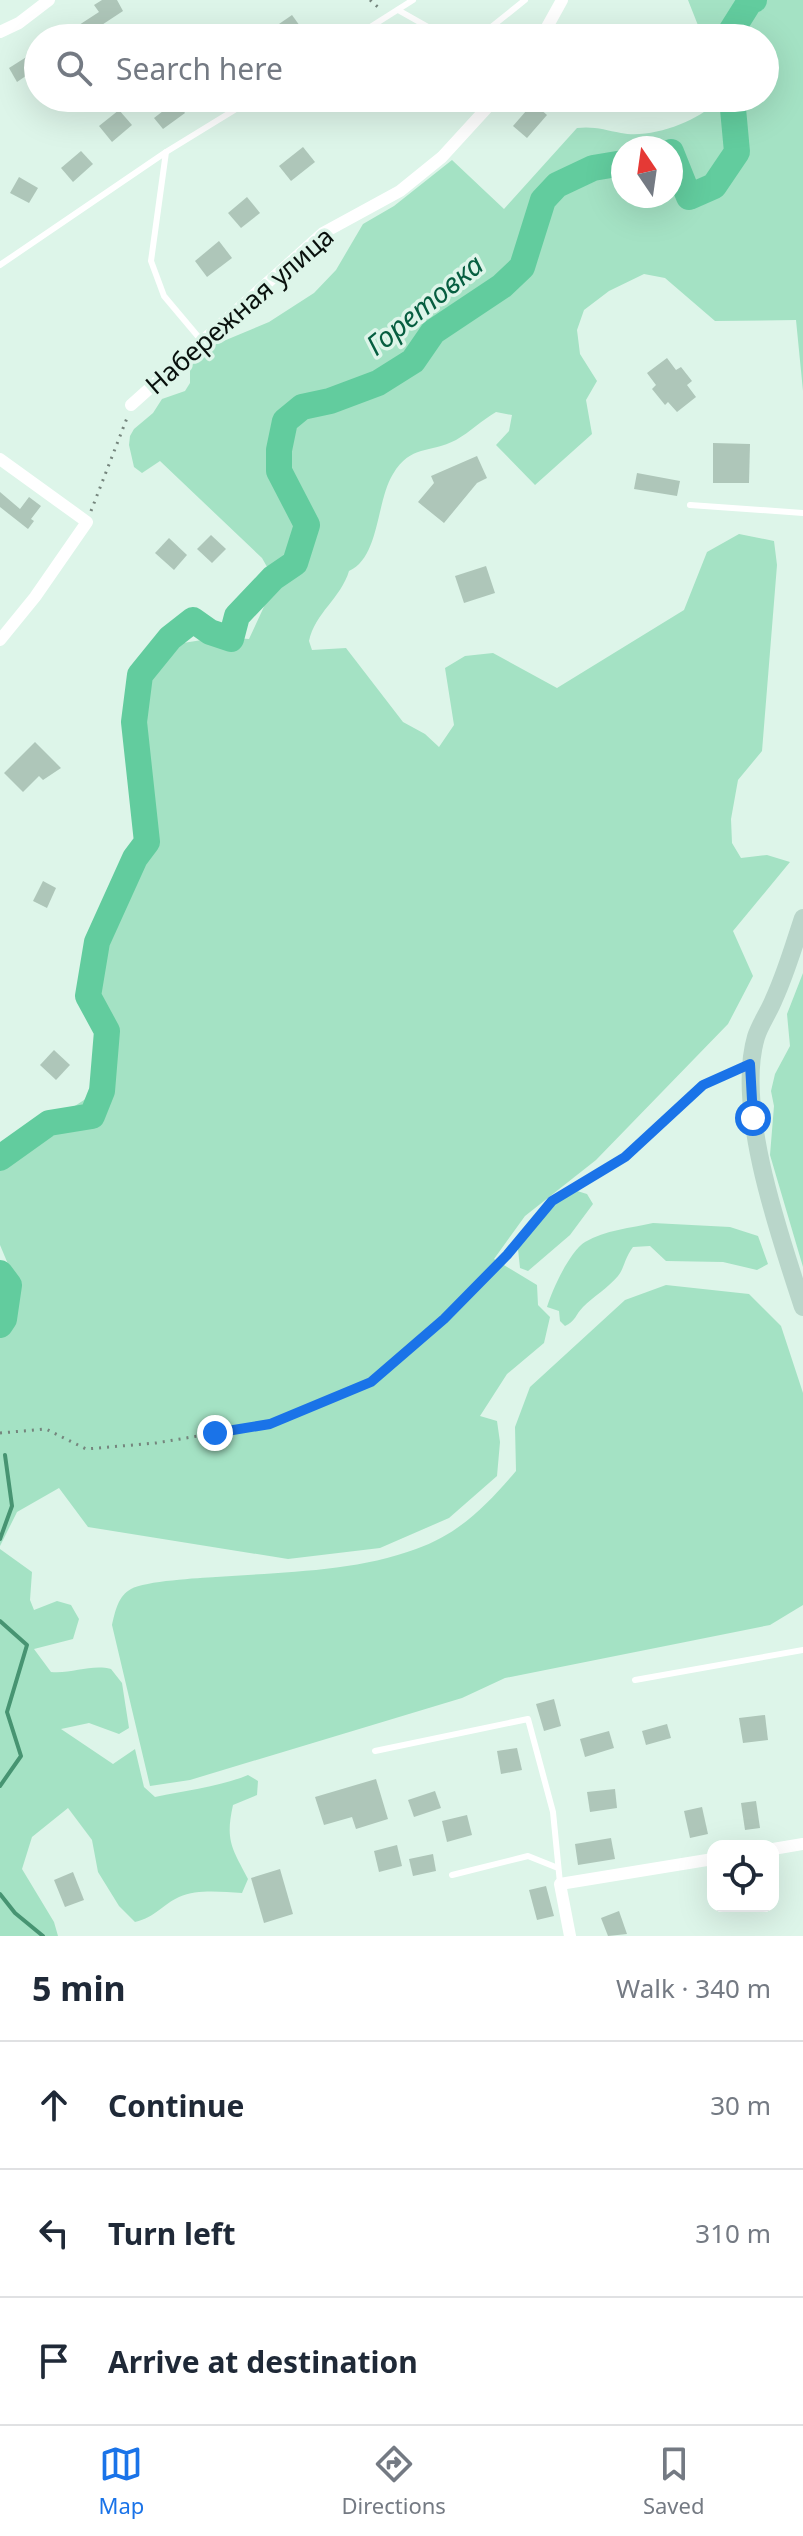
<!DOCTYPE html>
<meta charset="utf-8">
<style>
body{margin:0;font-family:"Noto Sans",sans-serif;background:#f6f6f7;color:#1f2937}
.controls{position:absolute;right:24px;bottom:24px;display:grid;overflow:hidden;border-radius:16px;box-shadow:0 8px 32px #0002}
.controls button{width:72px;height:72px;display:grid;place-items:center;padding:0;border:0;border-bottom:2px solid #e0e1e3;background:#fff;color:#1f2937;font:40px sans-serif}
.compass{position:absolute;left:611px;top:136px;width:72px;height:72px;border-radius:50%;background:#fff;box-shadow:0 8px 32px #0002;rotate:347deg}
.stop{position:absolute;width:24px;height:24px;margin:-18px;border:6px solid #1a73e8;border-radius:50%;background:#fff}
.stop.end{background:#1a73e8;border-color:#fff;box-shadow:0 2px 8px #0008}
.list{margin:0;padding:0;list-style:none}
h2{display:flex;justify-content:space-between;align-items:center;height:104px;margin:0;padding:0 32px;font-size:34px}
h2 small{font-size:26px;font-weight:400;color:#747a83}
.list li{display:grid;grid-template-columns:52px 1fr auto;gap:24px;align-items:center;box-sizing:border-box;height:128px;padding:0 32px;border-top:2px solid #e0e1e3}
.list b{display:block;font-size:30px;white-space:nowrap}
.list em{font-size:26px;font-style:normal;color:#747a83}
.icon{flex:none;width:44px;height:44px;fill:none;stroke:currentColor;stroke-width:2;stroke-linecap:round;stroke-linejoin:round}
.map{position:relative;flex:none;width:803px;height:1936px;overflow:hidden}
.search{position:absolute;background:#fff;box-shadow:0 8px 32px #0002;left:24px;right:24px;top:24px;height:88px;display:flex;align-items:center;gap:20px;box-sizing:border-box;padding:0 28px;border-radius:44px;color:#747a83;font-size:30px}
.sheet{height:488px;background:#fff}
nav{display:flex;justify-content:space-around;align-items:center;box-sizing:border-box;height:112px;border-top:2px solid #e0e1e3;background:#fff;font-size:22px;color:#747a83}
nav a{display:grid;justify-items:center;gap:4px}
nav .on{color:#1a73e8}
.map>svg:first-child{display:block}
.green{fill:#a4e2c4;fill-rule:evenodd}
.lines{fill:none;stroke-linecap:round;stroke-linejoin:round}
.stream{stroke:#479472;stroke-width:4}
.river{stroke:#62cc9e;stroke-width:26}
.building{fill:#aec6b9}
.path{stroke:#75857d;stroke-width:3;stroke-dasharray:2 6;stroke-linecap:butt}
.lane{stroke:#fff;stroke-width:6}
.street{stroke:#fff;stroke-width:12}
.secondary{stroke:#b9d6ca;stroke-width:18}
.route{stroke:#1a73e8;stroke-width:10}
.labels{text-anchor:middle;dominant-baseline:central;stroke-width:7;stroke-linejoin:round;paint-order:stroke}
.street-label{font-size:26px;fill:#09110d;stroke:#ddf5e9}
.water-label{font-size:28px;font-style:italic;fill:#065e40;stroke:#ddf5e9}
</style>
<div class="map">
<svg width="803" height="1936" viewBox="0 0 803 1936">
<rect width="100%" height="100%" fill="#ddf5e9"/>
<!-- green -->
<g class="green">
<path d="M 688,0 L 803,0 L 803,391 L 796,320 L 715,321 L 665,278 L 644,274 L 609,291 L 584,310 L 577,330 L 580,354 L 597,381 L 586,400 L 592,434 L 535,485 L 496,445 L 509,431 L 512,415 L 496,412 C 482,420 470,432 456,440 C 429,454 411,444 393,474 C 376,501 380,557 349,571 C 341,598 315,613 309,641 L 312,650 L 346,648 L 403,722 L 425,734 L 439,747 L 454,725 L 445,668 L 465,656 L 493,653 L 557,688 L 684,610 L 707,552 L 739,534 L 774,541 L 777,565 L 762,751 L 738,780 L 731,819 L 732,843 L 741,858 L 767,855 L 790,862 L 733,931 L 753,976 L 728,1024 L 596,1160 L 525,1216 L 494,1259 L 537,1285 L 538,1305 L 550,1317 L 544,1343 L 507,1374 L 480,1416 L 497,1421 L 500,1442 L 497,1476 L 449,1518 L 380,1548 L 288,1559 L 88,1527 L 59,1488 L 17,1512 L 0,1546 L 0,1287 L 13,1276 L 0,1245 L 0,1165 L 40,1129 L 87,1098 L 97,1059 L 97,967 L 106,914 L 116,877 L 147,858 L 148,735 L 142,691 L 154,660 L 183,643 L 221,637 L 249,639 L 268,598 L 278,586 L 262,558 L 160,461 L 142,473 L 134,467 L 129,445 L 130,436 L 134,429 L 153,413 L 162,399 L 185,391 L 190,383 L 190,367 L 195,361 L 214,345 L 269,322 L 314,293 L 336,270 L 363,224 L 394,206 L 452,160 L 504,209 L 577,128 C 594,126 605,130 621,133 C 651,139 696,122 717,102 L 717,98 L 765,98 L 765,38 L 703,38 ZM 623,148 L 671,148 L 671,196 L 623,196 Z"/>
<path d="M 803,973 L 803,1267 L 770,1155 L 774,1106 L 771,1091 L 775,1074 L 790,1046 L 787,1014 Z"/>
<path d="M 577,1191 L 587,1194 L 593,1204 L 570,1235 L 528,1271 L 520,1268 L 518,1249 C 536,1228 549,1199 577,1191 Z"/>
<path d="M 653,1223 L 730,1227 L 758,1236 L 768,1264 L 757,1270 L 723,1262 L 666,1261 L 650,1246 L 633,1247 C 624,1259 625,1267 618,1276 C 608,1288 594,1296 583,1307 C 576,1314 575,1322 565,1326 L 560,1321 L 559,1311 L 547,1307 C 552,1290 570,1251 585,1242 C 605,1230 631,1228 653,1223 Z"/>
<path d="M 666,1285 L 749,1294 L 781,1326 L 803,1393 L 803,1605 L 770,1625 L 505,1678 L 462,1698 L 190,1780 L 150,1786 L 112,1625 C 115,1612 118,1596 131,1589 C 145,1581 199,1578 216,1577 C 282,1572 354,1572 416,1549 C 459,1534 487,1505 516,1471 L 515,1427 L 530,1387 L 625,1300 Z"/>
<path d="M 0,1549 L 32,1572 L 30,1600 L 34,1610 L 57,1601 L 71,1605 L 79,1619 L 73,1639 L 34,1649 L 51,1672 C 72,1674 91,1664 111,1669 L 122,1683 L 129,1728 L 119,1734 L 89,1723 L 61,1729 L 113,1764 L 135,1749 L 144,1787 L 155,1797 C 187,1790 219,1787 248,1775 L 258,1781 L 257,1795 L 233,1805 C 225,1841 232,1848 248,1879 L 242,1893 C 221,1892 198,1889 179,1897 C 163,1904 156,1917 135,1922 L 119,1906 L 98,1872 L 92,1840 L 68,1808 L 32,1837 L 22,1869 L 54,1922 L 58,1936 L 0,1936 Z"/>
</g>
<g class="lines">
<!-- stream -->
<g class="stream">
<path d="M 0,1539 L 12,1506 L 5,1455"/>
<path d="M 0,1621 L 27,1645 L 7,1712 L 21,1756 L 0,1786"/>
<path d="M 0,1894 L 15,1913 L 43,1936"/>
</g>
<!-- river -->
<g class="river">
<path d="M 730,38 L 730,33 L 750,1 L 754,0"/>
<path d="M 671,152 L 689,197 L 714,186 L 737,152 L 732,98"/>
<path d="M 0,1158 L 49,1123 L 92,1116 L 102,1091 L 107,1031 L 88,996 L 97,942 L 135,858 L 147,842 L 134,722 L 140,675 L 170,638 L 193,620 L 210,632 L 231,639 L 237,616 L 273,578 L 295,563 L 307,525 L 279,471 L 279,450 L 285,421 L 302,407 L 330,401 L 378,383 L 413,361 L 433,332 L 502,286 L 522,267 L 543,200 L 557,185 L 593,168 L 623,163"/>
<path d="M 0,1273 L 9,1285 L 4,1319 L 0,1325"/>
</g>
</g>
<!-- building -->
<g class="building">
<path d="M 102,0 L 117,0 L 123,11 L 82,38 L 59,38 L 99,12 L 94,5 Z"/>
<path d="M 292,15 L 305,33 L 298,38 L 289,38 L 279,24 Z"/>
<path d="M 28,56 L 36,69 L 17,82 L 9,68 Z"/>
<path d="M 176,101 L 185,113 L 163,129 L 154,118 Z"/>
<path d="M 533,103 L 547,115 L 527,138 L 513,126 Z"/>
<path d="M 119,110 L 132,125 L 112,142 L 99,126 Z"/>
<path d="M 303,147 L 315,162 L 291,181 L 279,166 Z"/>
<path d="M 81,151 L 93,164 L 73,182 L 61,168 Z"/>
<path d="M 19,177 L 38,188 L 29,203 L 10,193 Z"/>
<path d="M 247,197 L 260,213 L 241,228 L 228,213 Z"/>
<path d="M 219,241 L 232,258 L 207,277 L 195,261 Z"/>
<path d="M 667,358 L 676,370 L 681,367 L 692,381 L 687,385 L 696,397 L 677,412 L 668,402 L 665,405 L 652,389 L 656,385 L 647,373 Z"/>
<path d="M 713,443 L 750,444 L 749,483 L 713,483 Z"/>
<path d="M 477,456 L 487,478 L 477,483 L 444,523 L 418,502 L 434,483 L 431,476 Z"/>
<path d="M 637,473 L 680,481 L 677,496 L 634,489 Z"/>
<path d="M 0,492 L 20,509 L 29,497 L 41,506 L 31,519 L 34,521 L 28,529 L 0,507 Z"/>
<path d="M 211,535 L 226,549 L 212,563 L 197,549 Z"/>
<path d="M 169,538 L 187,555 L 174,570 L 155,553 Z"/>
<path d="M 486,566 L 495,593 L 464,603 L 455,576 Z"/>
<path d="M 35,742 L 61,768 L 43,780 L 39,776 L 23,792 L 4,773 Z"/>
<path d="M 43,881 L 56,888 L 47,908 L 33,901 Z"/>
<path d="M 54,1050 L 70,1065 L 56,1080 L 40,1065 Z"/>
<path d="M 554,1699 L 561,1726 L 544,1731 L 536,1704 Z"/>
<path d="M 765,1715 L 768,1740 L 743,1743 L 739,1718 Z"/>
<path d="M 667,1724 L 671,1738 L 646,1745 L 642,1731 Z"/>
<path d="M 609,1731 L 614,1748 L 585,1757 L 580,1739 Z"/>
<path d="M 517,1748 L 522,1770 L 501,1774 L 497,1751 Z"/>
<path d="M 376,1779 L 388,1819 L 356,1829 L 352,1817 L 324,1825 L 315,1797 Z"/>
<path d="M 615,1789 L 617,1808 L 590,1812 L 587,1792 Z"/>
<path d="M 435,1791 L 441,1808 L 414,1817 L 408,1800 Z"/>
<path d="M 756,1801 L 760,1828 L 745,1830 L 741,1803 Z"/>
<path d="M 702,1807 L 708,1834 L 690,1838 L 684,1811 Z"/>
<path d="M 467,1815 L 472,1835 L 447,1842 L 442,1821 Z"/>
<path d="M 611,1838 L 615,1859 L 578,1865 L 575,1844 Z"/>
<path d="M 397,1845 L 402,1866 L 379,1872 L 374,1851 Z"/>
<path d="M 433,1854 L 436,1871 L 413,1876 L 409,1859 Z"/>
<path d="M 280,1869 L 293,1914 L 264,1923 L 251,1878 Z"/>
<path d="M 73,1872 L 84,1900 L 65,1907 L 54,1880 Z"/>
<path d="M 546,1886 L 554,1916 L 537,1920 L 529,1890 Z"/>
<path d="M 619,1911 L 627,1934 L 608,1936 L 601,1918 Z"/>
</g>
<g class="lines">
<!-- path -->
<g class="path">
<path d="M 370,0 L 379,8"/>
<path d="M 91,511 L 127,418"/>
<path d="M 0,1433 L 46,1429 L 86,1449 L 156,1443 L 270,1424 L 371,1382 L 444,1319 L 507,1255 L 552,1201 L 625,1157 L 703,1085 L 736,1071"/>
</g>
<!-- lane -->
<g class="lane">
<path d="M 398,10 L 437,32 L 490,28 L 525,0"/>
<path d="M 353,38 L 413,0"/>
<path d="M 166,152 L 151,261 L 164,296 L 201,340"/>
<path d="M 0,265 L 166,152 L 254,98"/>
<path d="M 690,505 L 803,513"/>
<path d="M 635,1680 L 803,1650"/>
<path d="M 375,1751 L 528,1719 L 553,1812 L 560,1883"/>
<path d="M 452,1875 L 528,1856 L 558,1868"/>
</g>
<!-- street -->
<g class="street">
<path d="M 0,32 L 19,23 L 49,0"/>
<path d="M 541,38 L 562,0"/>
<path d="M 131,405 L 323,233 L 400,191 L 442,157 L 496,98"/>
<path d="M 0,459 L 87,522 L 35,597 L 0,640"/>
<path d="M 773,1849 L 803,1844"/>
<path d="M 570,1936 L 560,1884 L 713,1859"/>
</g>
<!-- secondary -->
<path class="secondary" d="M 803,918 C 794,945 786,973 774,999 C 769,1012 760,1024 756,1037 C 735,1108 780,1237 803,1307"/>
</g>
<g class="lines">
<!-- route -->
<path class="route" d="M 215,1433 L 270,1424 L 371,1382 L 444,1319 L 507,1255 L 552,1201 L 625,1157 L 703,1085 L 750,1064 L 753,1118"/>
</g>
<g class="labels">
<!-- street labels -->
<g class="street-label">
<text transform="translate(239 310) rotate(-41)">Набережная улица</text>
</g>
<!-- water labels -->
<g class="water-label">
<text transform="translate(424 304) rotate(-39)">Горетовка</text>
</g>
</g>
</svg>
<div class="controls">
<button><svg class="icon" aria-label="locate" viewBox="0 0 24 24"><circle cx="12" cy="12" r="6"/><path d="M12 2v4M12 18v4M2 12h4M18 12h4"/></svg></button>
</div>
<svg class="compass" viewBox="-18 -18 36 36"><path d="M0-13l5 13h-10z" fill="#e53935"/><path d="M0 13l5-13h-10z" fill="#747a83"/></svg>
<div class="stop" style="left:753px;top:1118px"></div>
<div class="stop end" style="left:215px;top:1433px"></div>
<div class="search"><svg class="icon" aria-label="search" viewBox="0 0 24 24"><circle cx="10" cy="10" r="6"/><path d="M15 15l6 6"/></svg>Search here</div>
</div>
<section class="sheet">
<h2>5 min<small>Walk · 340 m</small></h2>
<ul class="list">
<li><svg class="icon" aria-label="ahead" viewBox="0 0 24 24"><path d="M12 20V5M6 11l6-6 6 6"/></svg><div><b>Continue</b></div><em>30 m</em></li>
<li><svg class="icon" aria-label="left" viewBox="0 0 24 24"><path d="M17 20v-9H6M10 6l-5 5 5 5"/></svg><div><b>Turn left</b></div><em>310 m</em></li>
<li><svg class="icon" aria-label="arrive" viewBox="0 0 24 24"><path d="M6 21V4h12l-3 4 3 4H6"/></svg><div><b>Arrive at destination</b></div></li>
</ul>
</section>
<nav>
<a class="on"><svg class="icon" aria-label="map" viewBox="0 0 24 24"><path d="M3 6l6-2 6 2 6-2v14l-6 2-6-2-6 2zM9 4v14M15 6v14"/></svg>Map</a>
<a><svg class="icon" aria-label="directions" viewBox="0 0 24 24"><path d="M12 3l9 9-9 9-9-9zM9 14v-3h6M13 9l2 2-2 2"/></svg>Directions</a>
<a><svg class="icon" aria-label="saved" viewBox="0 0 24 24"><path d="M7 4h10v16l-5-4-5 4z"/></svg>Saved</a>
</nav>
